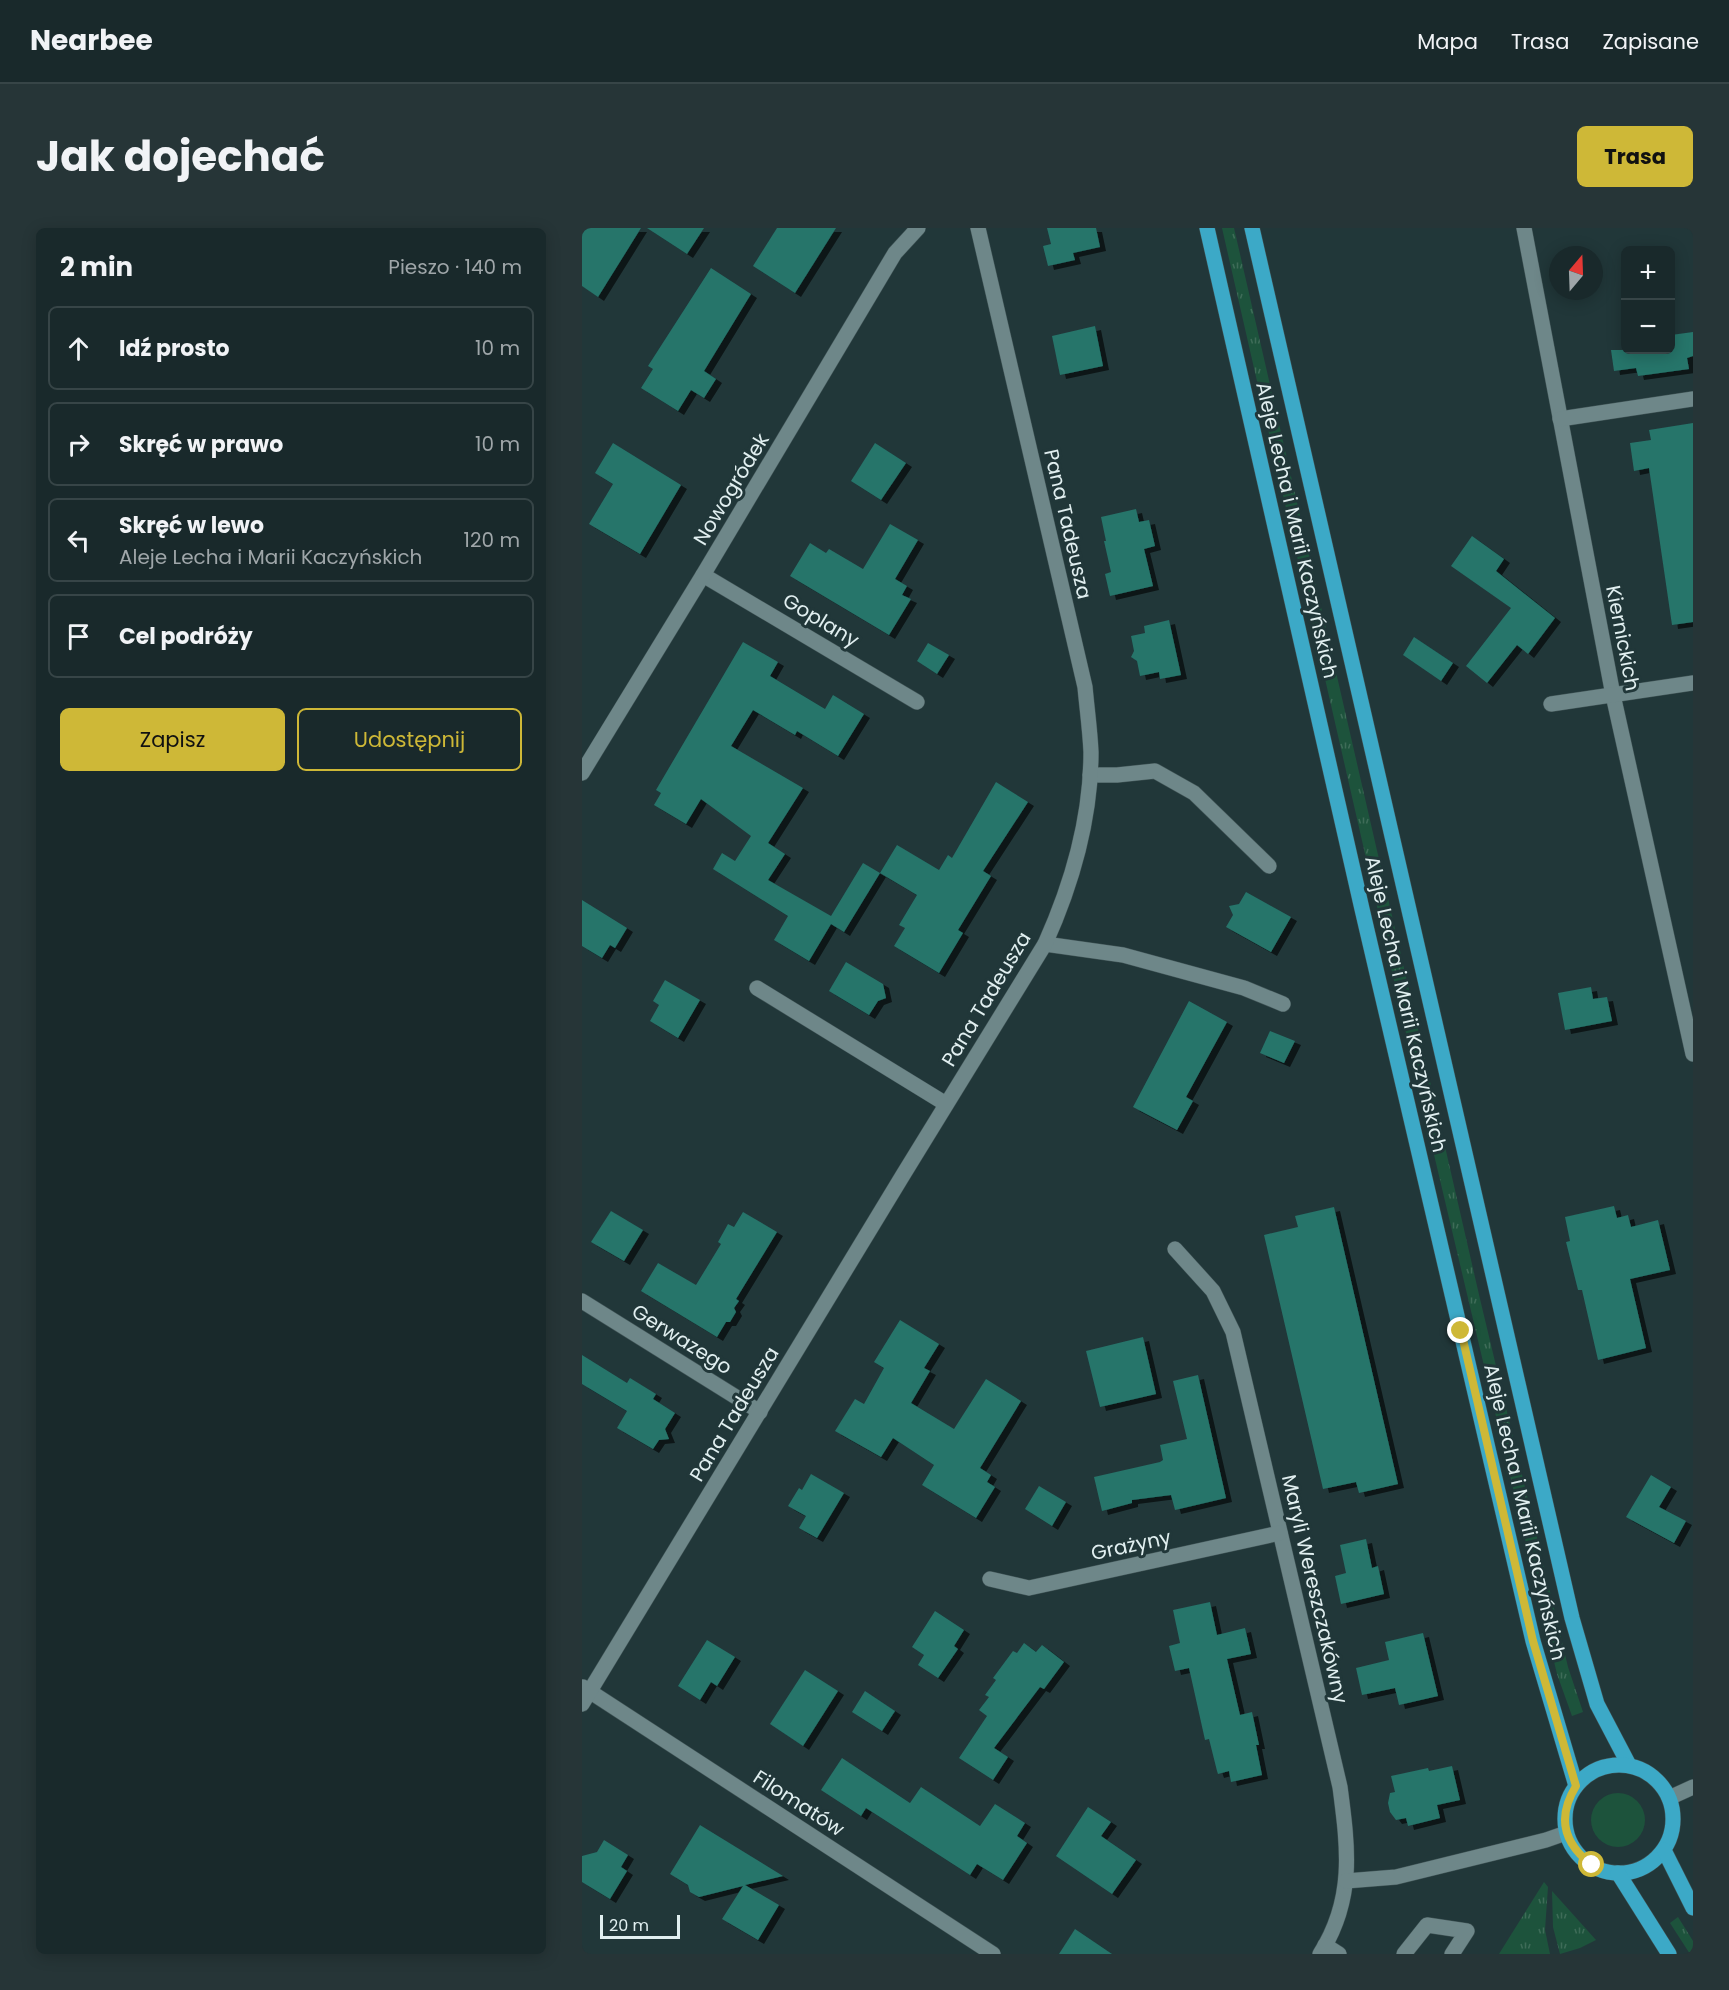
<!DOCTYPE html>
<html lang="pl">
<meta charset="utf-8">
<style>
body{margin:0;font-family:Poppins,sans-serif;background:#263537;color:#f1f3f6}
.controls{position:absolute;right:18px;top:18px;display:grid;overflow:hidden;border-radius:9px;box-shadow:0 3px 15px #0003}
.controls button{width:54px;height:54px;display:grid;place-items:center;padding:0;border:0;border-bottom:2px solid #374547;background:#19292b;color:#f1f3f6;font:30px sans-serif}
.compass{position:absolute;left:967px;top:18px;width:54px;height:54px;border-radius:50%;background:#19292b;box-shadow:0 3px 15px #0003;rotate:19deg}
.scale{position:absolute;left:18px;bottom:15px;width:80px;box-sizing:border-box;padding-left:6px;border:3px solid #e1eff0;border-top:0;font-size:16px;line-height:21px;white-space:nowrap;color:#e1eff0;-webkit-text-stroke:4px #213739;paint-order:stroke}
.stop{position:absolute;width:18px;height:18px;margin:-14px;border:4px solid #ceb837;border-radius:50%;background:#fff}
.stop.end{background:#ceb837;border-color:#fff;box-shadow:0 2px 6px #0008}
.list{margin:0;padding:0;list-style:none}
h2{display:flex;justify-content:space-between;align-items:center;height:78px;margin:0;padding:0 24px;font-size:26px}
h2 small{font-size:20px;font-weight:400;color:#9fa6a9}
.list li{display:grid;grid-template-columns:39px 1fr auto;gap:18px;align-items:center;box-sizing:border-box;height:84px;margin:0 12px 12px;padding:0 12px;border:2px solid #374547;border-radius:9px}
.list b{display:block;font-size:22px;white-space:nowrap}
.list p{margin:0;font-size:20px;white-space:nowrap;color:#9fa6a9}
.list em{font-size:20px;font-style:normal;color:#9fa6a9}
.actions{display:flex;gap:12px;padding:18px 24px}
.actions a{flex:1;padding:14px 0;border:2px solid #ceb837;border-radius:9px;text-align:center;font-size:21px;color:#ceb837}
.actions .main{background:#ceb837;color:#111}
.icon{flex:none;width:33px;height:33px;fill:none;stroke:currentColor;stroke-width:2;stroke-linecap:round;stroke-linejoin:round}
.map{position:relative;flex:none;width:1111px;height:1726px;overflow:hidden;border-radius:9px}
header{display:flex;align-items:center;gap:36px;box-sizing:border-box;height:84px;padding:0 30px;background:#19292b;border-bottom:2px solid #374547}
header strong{font-size:28px}
nav{display:flex;gap:33px;margin-inline-start:auto;font-size:21px}
.intro{display:flex;align-items:center;justify-content:space-between;box-sizing:border-box;height:144px;padding:0 36px}
h1{margin:0;font-size:42px}
.button{padding:15px 27px;border-radius:9px;background:#ceb837;color:#111;font-size:21px;font-weight:700}
main{display:flex;gap:36px;padding:0 36px}
aside{flex:1;background:#19292b;border-radius:9px;box-shadow:0 3px 15px #0003}
.map>svg:first-child{display:block}
.grass{fill:url(#grass-tufts)}
.garden{fill:#1d533c}
.building{fill:#26746a;filter:url(#shadow)}
.lines{fill:none;stroke-linecap:round;stroke-linejoin:round}
.minor-casing{stroke:#405456;stroke-width:16}
.major-casing{stroke:#405456;stroke-width:16}
.minor{stroke:#6e8789;stroke-width:15}
.major{stroke:#3ca9c7;stroke-width:15}
.route{stroke:#ceb837;stroke-width:8}
.labels{text-anchor:middle;dominant-baseline:central;stroke-width:6;stroke-linejoin:round;paint-order:stroke}
.street-label{font-size:20px;fill:#e1eff0;stroke:#213739}
</style>
<header>
<strong>Nearbee</strong>
<nav><a>Mapa</a><a>Trasa</a><a>Zapisane</a></nav>
</header>
<div class="intro"><h1>Jak dojechać</h1><a class="button">Trasa</a></div>
<main>
<aside>
<h2>2 min<small>Pieszo · 140 m</small></h2>
<ul class="list">
<li><svg class="icon" aria-label="ahead" viewBox="0 0 24 24"><path d="M12 20V5M6 11l6-6 6 6"/></svg><div><b>Idź prosto</b></div><em>10 m</em></li>
<li><svg class="icon" aria-label="right" viewBox="0 0 24 24"><path d="M7 20v-9h11M14 6l5 5-5 5"/></svg><div><b>Skręć w prawo</b></div><em>10 m</em></li>
<li><svg class="icon" aria-label="left" viewBox="0 0 24 24"><path d="M17 20v-9H6M10 6l-5 5 5 5"/></svg><div><b>Skręć w lewo</b><p>Aleje Lecha i Marii Kaczyńskich</p></div><em>120 m</em></li>
<li><svg class="icon" aria-label="arrive" viewBox="0 0 24 24"><path d="M6 21V4h12l-3 4 3 4H6"/></svg><div><b>Cel podróży</b></div></li>
</ul>
<div class="actions"><a class="main">Zapisz</a><a>Udostępnij</a></div>
</aside>
<div class="map">
<svg width="1111" height="1726" viewBox="0 0 1111 1726">
<defs>
<pattern id="grass-tufts" width="24" height="20" patternUnits="userSpaceOnUse" patternTransform="scale(1.5)"><rect width="24" height="20" fill="#1d533c"/><path d="M3 7l-1-3M5 7V3M7 7l1-3M15 17l-1-3M17 17v-4M19 17l1-3" fill="none" stroke="#3e6c58"/></pattern>
<filter id="shadow"><feDropShadow dx="6" dy="4" stdDeviation="0" flood-color="#0009"/></filter>
</defs>
<rect width="100%" height="100%" fill="#213739"/>
<!-- grass -->
<g class="grass">
<path d="M 640,0 L 652,0 L 898,1071 L 986,1439 L 1001,1484 L 990,1488 L 975,1446 L 845,897 Z"/>
<path d="M 962,1654 L 966,1659 L 963,1702 L 968,1726 L 917,1726 Z"/>
<path d="M 970,1663 L 1014,1712 L 998,1720 L 978,1726 L 971,1699 Z"/>
<path d="M 1096,1689 L 1111,1713 L 1111,1726 L 1108,1726 L 1088,1695 Z"/>
</g>
<!-- garden -->
<circle class="garden" cx="1036" cy="1592" r="27"/>
<!-- building -->
<g class="building">
<path d="M 0,0 L 59,0 L 16,69 L 0,58 Z"/>
<path d="M 65,0 L 122,0 L 105,26 Z"/>
<path d="M 195,0 L 254,0 L 213,65 L 171,38 Z"/>
<path d="M 465,0 L 514,0 L 518,19 L 491,25 L 493,32 L 466,38 L 461,18 L 469,16 Z"/>
<path d="M 129,40 L 169,66 L 122,143 L 134,151 L 122,170 L 109,162 L 96,183 L 59,160 L 71,141 L 66,138 Z"/>
<path d="M 513,98 L 521,138 L 478,147 L 470,108 Z"/>
<path d="M 1111,104 L 1111,128 L 1105,130 L 1107,141 L 1056,148 L 1054,140 L 1032,143 L 1029,122 L 1089,122 L 1089,107 Z"/>
<path d="M 1111,195 L 1111,394 L 1090,397 L 1067,240 L 1052,243 L 1048,215 L 1069,212 L 1067,202 Z"/>
<path d="M 31,215 L 99,257 L 58,326 L 7,296 L 31,256 L 13,245 Z"/>
<path d="M 293,215 L 324,235 L 299,272 L 269,253 Z"/>
<path d="M 554,281 L 557,294 L 567,292 L 573,318 L 562,321 L 571,358 L 528,368 L 523,346 L 529,344 L 522,313 L 524,313 L 519,289 Z"/>
<path d="M 308,296 L 336,312 L 313,351 L 325,358 L 320,367 L 329,371 L 307,407 L 208,348 L 228,315 L 244,325 L 247,321 L 281,341 Z"/>
<path d="M 890,308 L 922,331 L 914,343 L 973,390 L 946,426 L 935,417 L 905,455 L 884,438 L 929,380 L 869,338 Z"/>
<path d="M 587,392 L 599,447 L 578,451 L 577,444 L 558,448 L 555,433 L 549,429 L 552,423 L 549,408 L 563,405 L 562,398 Z"/>
<path d="M 832,409 L 871,435 L 859,453 L 821,427 Z"/>
<path d="M 161,414 L 196,434 L 188,448 L 243,481 L 251,467 L 282,486 L 256,528 L 215,503 L 213,507 L 171,482 L 149,518 L 221,560 L 186,615 L 203,626 L 186,652 L 249,688 L 281,635 L 298,645 L 262,704 L 249,696 L 227,733 L 192,712 L 206,688 L 131,641 L 140,625 L 153,633 L 169,608 L 119,571 L 104,596 L 72,577 L 79,565 L 74,562 Z"/>
<path d="M 346,415 L 367,427 L 355,446 L 335,433 Z"/>
<path d="M 414,554 L 446,574 L 401,643 L 409,648 L 376,702 L 381,705 L 357,745 L 312,718 L 323,700 L 317,697 L 335,667 L 298,645 L 315,617 L 357,642 L 366,627 L 370,630 Z"/>
<path d="M 664,664 L 709,689 L 689,724 L 644,699 L 651,687 L 647,678 L 657,676 Z"/>
<path d="M 0,672 L 45,700 L 33,720 L 28,717 L 20,730 L 0,718 Z"/>
<path d="M 264,734 L 301,756 L 304,770 L 296,773 L 287,787 L 247,763 Z"/>
<path d="M 83,752 L 118,772 L 96,810 L 68,793 L 77,777 L 71,773 Z"/>
<path d="M 1009,759 L 1011,771 L 1025,769 L 1030,793 L 983,802 L 976,765 Z"/>
<path d="M 607,773 L 645,794 L 604,869 L 611,873 L 595,902 L 551,879 Z"/>
<path d="M 688,803 L 713,813 L 702,835 L 678,825 Z"/>
<path d="M 1032,978 L 1035,990 L 1046,987 L 1049,999 L 1076,992 L 1088,1042 L 1048,1051 L 1064,1120 L 1016,1132 L 1000,1062 L 996,1062 L 984,1014 L 988,1013 L 983,989 Z"/>
<path d="M 752,979 L 816,1256 L 777,1265 L 774,1254 L 741,1261 L 682,1007 L 716,999 L 713,988 Z"/>
<path d="M 29,983 L 61,1002 L 42,1033 L 9,1014 Z"/>
<path d="M 161,984 L 195,1004 L 154,1071 L 157,1073 L 152,1080 L 154,1084 L 148,1094 L 144,1094 L 135,1109 L 59,1063 L 76,1035 L 114,1057 L 139,1016 L 136,1014 L 146,996 L 152,999 Z"/>
<path d="M 318,1092 L 357,1116 L 342,1140 L 348,1143 L 329,1175 L 372,1201 L 404,1151 L 439,1173 L 398,1240 L 409,1247 L 405,1254 L 413,1259 L 394,1290 L 340,1257 L 352,1237 L 311,1210 L 299,1229 L 253,1203 L 273,1171 L 282,1176 L 302,1140 L 292,1134 Z"/>
<path d="M 561,1109 L 574,1166 L 518,1179 L 504,1123 Z"/>
<path d="M 0,1127 L 45,1155 L 48,1150 L 74,1166 L 71,1171 L 93,1185 L 83,1201 L 87,1211 L 77,1212 L 71,1221 L 35,1200 L 45,1183 L 0,1156 Z"/>
<path d="M 616,1147 L 644,1270 L 593,1282 L 589,1267 L 550,1272 L 550,1275 L 520,1283 L 512,1249 L 578,1234 L 581,1232 L 578,1217 L 605,1211 L 591,1153 Z"/>
<path d="M 229,1246 L 262,1265 L 235,1310 L 217,1300 L 224,1288 L 206,1278 L 217,1260 L 220,1262 Z"/>
<path d="M 1069,1247 L 1089,1259 L 1077,1279 L 1104,1293 L 1092,1315 L 1044,1289 Z"/>
<path d="M 457,1258 L 484,1274 L 470,1298 L 443,1281 Z"/>
<path d="M 784,1311 L 790,1340 L 796,1338 L 802,1366 L 759,1376 L 753,1348 L 764,1345 L 758,1317 Z"/>
<path d="M 628,1374 L 635,1407 L 663,1400 L 669,1426 L 645,1431 L 658,1487 L 670,1484 L 677,1517 L 674,1517 L 680,1547 L 649,1554 L 647,1543 L 636,1546 L 635,1543 L 627,1511 L 623,1512 L 607,1440 L 593,1443 L 587,1418 L 598,1415 L 591,1382 Z"/>
<path d="M 353,1383 L 382,1402 L 372,1418 L 376,1421 L 356,1450 L 336,1437 L 342,1427 L 330,1419 Z"/>
<path d="M 841,1405 L 856,1468 L 817,1477 L 813,1460 L 780,1467 L 774,1440 L 807,1432 L 803,1414 Z"/>
<path d="M 125,1412 L 153,1429 L 135,1458 L 129,1454 L 118,1472 L 96,1458 Z"/>
<path d="M 442,1415 L 454,1424 L 460,1417 L 482,1434 L 462,1461 L 458,1459 L 412,1520 L 426,1529 L 411,1552 L 377,1530 L 405,1488 L 397,1482 L 407,1469 L 403,1467 L 414,1452 L 411,1450 L 431,1423 L 435,1425 Z"/>
<path d="M 223,1442 L 256,1463 L 221,1518 L 188,1496 Z"/>
<path d="M 283,1463 L 313,1483 L 300,1503 L 270,1484 Z"/>
<path d="M 260,1530 L 328,1575 L 339,1559 L 398,1598 L 413,1576 L 443,1595 L 435,1608 L 445,1615 L 421,1652 L 395,1636 L 388,1647 L 284,1580 L 279,1588 L 239,1562 Z"/>
<path d="M 870,1538 L 878,1572 L 855,1577 L 858,1590 L 826,1598 L 824,1590 L 814,1592 L 808,1584 L 806,1575 L 808,1565 L 813,1564 L 809,1548 L 846,1540 L 847,1543 Z"/>
<path d="M 506,1579 L 529,1594 L 519,1608 L 554,1632 L 530,1666 L 474,1628 Z"/>
<path d="M 118,1597 L 201,1648 L 163,1657 L 197,1677 L 176,1712 L 140,1691 L 161,1658 L 117,1669 L 108,1664 L 106,1657 L 88,1646 Z"/>
<path d="M 22,1612 L 46,1627 L 39,1639 L 45,1643 L 28,1671 L 0,1654 L 0,1628 L 15,1624 Z"/>
<path d="M 493,1701 L 530,1726 L 477,1726 Z"/>
</g>
<g class="lines">
<defs>
<g id="minor">
<path d="M 942,0 L 1031,467 L 1111,826"/>
<path d="M 978,191 L 1111,171"/>
<path d="M 121,347 L 335,474"/>
<path d="M 969,476 L 1111,455"/>
<path d="M 0,545 L 121,347 L 313,25 L 336,0"/>
<path d="M 508,547 L 535,547 L 573,543 L 612,565 L 687,638"/>
<path d="M 463,716 L 541,727 L 662,760 L 701,776"/>
<path d="M 175,760 L 364,876"/>
<path d="M 593,1021 L 631,1063 L 651,1104 L 758,1559 C 766,1620 773,1671 738,1726"/>
<path d="M 0,1073 L 178,1184"/>
<path d="M 408,1351 L 447,1360 L 698,1305"/>
<path d="M 1,1459 L 411,1726"/>
<path d="M 0,1476 L 321,947 L 463,716 C 490,656 509,590 509,524 C 508,502 505,481 503,459 L 396,0"/>
<path d="M 1087,1570 L 1111,1559"/>
<path d="M 764,1653 L 814,1649 L 964,1612 L 984,1605"/>
<path d="M 743,1717 L 757,1726"/>
<path d="M 822,1726 L 845,1697 L 885,1703 L 870,1726"/>
</g>
<g id="major">
<path d="M 625,0 L 780,681 L 951,1413 L 994,1558"/>
<path d="M 670,0 L 990,1390 L 1015,1476 L 1047,1537"/>
<circle cx="1037" cy="1591" r="54"/>
<path d="M 1082,1622 L 1111,1680"/>
<path d="M 1036,1645 L 1087,1726"/>
</g>
</defs>
<!-- minor casing -->
<use href="#minor" class="minor-casing"/>
<!-- major casing -->
<use href="#major" class="major-casing"/>
<!-- minor -->
<use href="#minor" class="minor"/>
<!-- major -->
<use href="#major" class="major"/>
</g>
<g class="lines">
<!-- route -->
<path class="route" d="M 879,1103 L 951,1413 L 994,1558 C 975,1589 981,1615 1010,1637"/>
</g>
<g class="labels">
<!-- street labels -->
<g class="street-label">
<text transform="translate(149 261) rotate(-59)">Nowogródek</text>
<text transform="translate(486 296) rotate(77)">Pana Tadeusza</text>
<text transform="translate(715 302) rotate(77)">Aleje Lecha i Marii Kaczyńskich</text>
<text transform="translate(239 392) rotate(31)">Goplany</text>
<text transform="translate(1041 410) rotate(79)">Kiernickich</text>
<text transform="translate(404 771) rotate(-59)">Pana Tadeusza</text>
<text transform="translate(824 776) rotate(77)">Aleje Lecha i Marii Kaczyńskich</text>
<text transform="translate(100 1111) rotate(32)">Gerwazego</text>
<text transform="translate(152 1186) rotate(-59)">Pana Tadeusza</text>
<text transform="translate(943 1284) rotate(77)">Aleje Lecha i Marii Kaczyńskich</text>
<text transform="translate(549 1317) rotate(-12)">Grażyny</text>
<text transform="translate(733 1361) rotate(77)">Maryli Wereszczakówny</text>
<text transform="translate(217 1575) rotate(33)">Filomatów</text>
</g>
</g>
</svg>
<div class="controls">
<button>+</button>
<button>−</button>
</div>
<svg class="compass" viewBox="-18 -18 36 36"><path d="M0-13l5 13h-10z" fill="#e53935"/><path d="M0 13l5-13h-10z" fill="#9fa6a9"/></svg>
<div class="scale">20 m</div>
<div class="stop" style="left:1010px;top:1637px"></div>
<div class="stop end" style="left:879px;top:1103px"></div>
</div>
</main>
